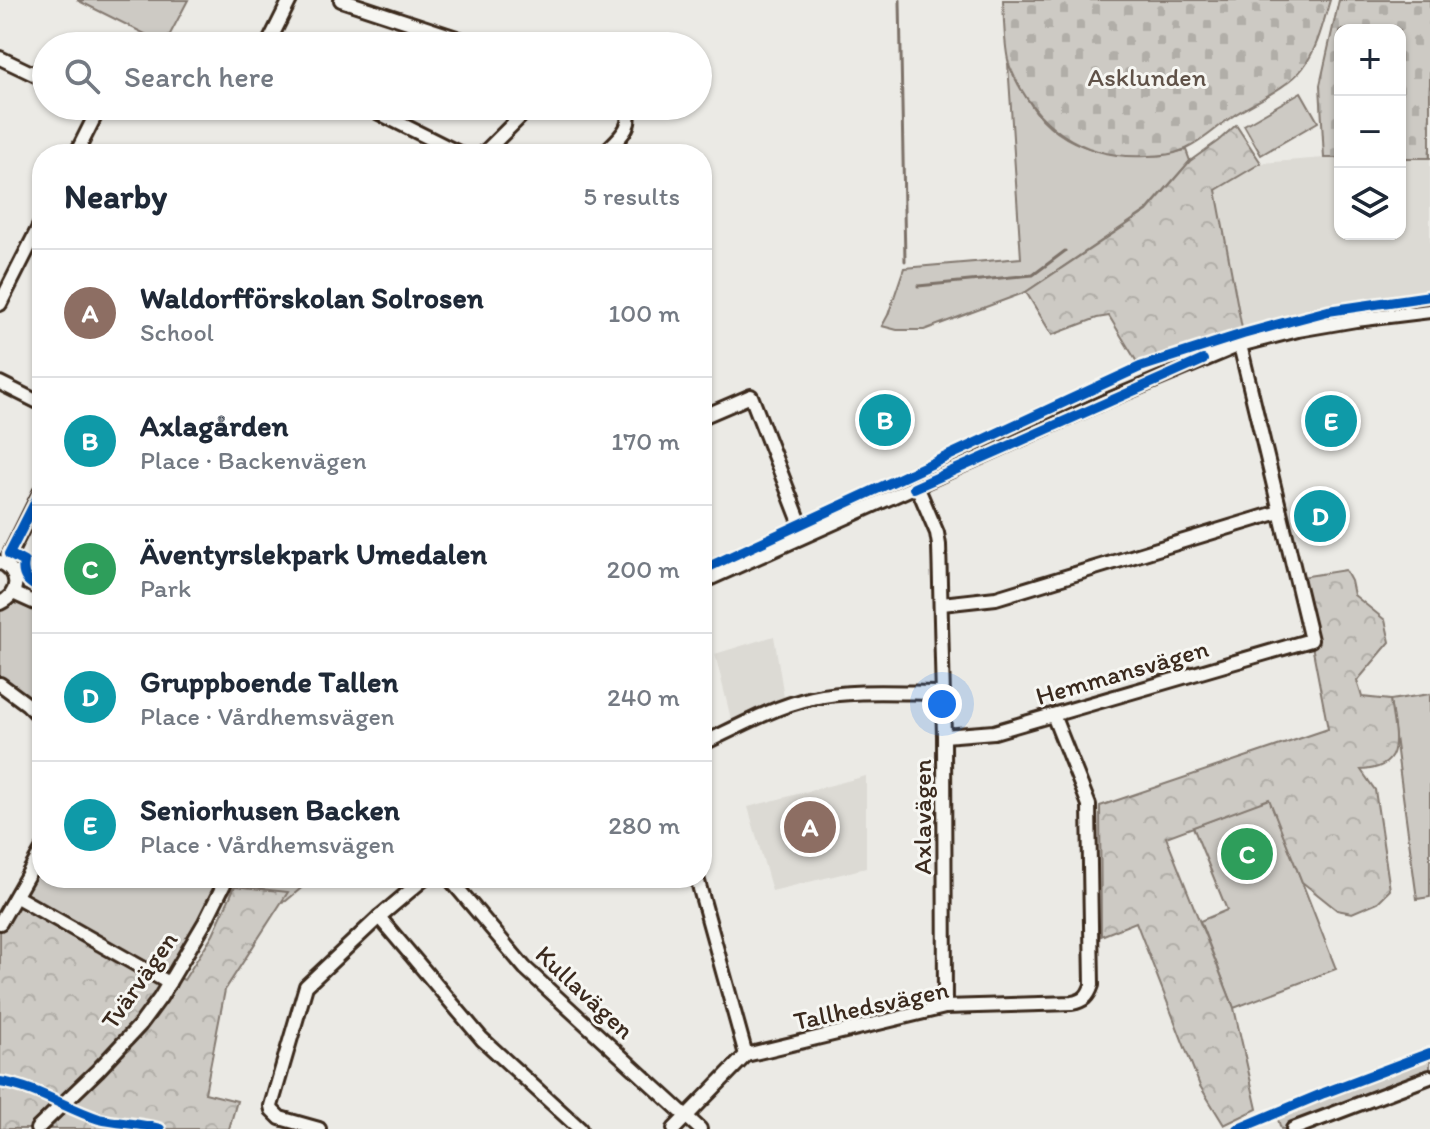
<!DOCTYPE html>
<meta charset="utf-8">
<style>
body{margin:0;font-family:Itim,sans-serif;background:#f6f6f7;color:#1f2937}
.controls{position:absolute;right:24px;top:24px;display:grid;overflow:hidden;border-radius:16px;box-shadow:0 2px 6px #0004}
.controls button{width:72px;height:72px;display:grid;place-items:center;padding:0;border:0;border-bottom:2px solid #e0e1e3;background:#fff;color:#1f2937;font:40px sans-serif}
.you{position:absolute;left:942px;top:704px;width:28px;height:28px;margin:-20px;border:6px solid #fff;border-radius:50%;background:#1a73e8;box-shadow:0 0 0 12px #1a73e833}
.badge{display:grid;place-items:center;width:52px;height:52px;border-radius:50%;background:#c8321e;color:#fff;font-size:26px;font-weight:700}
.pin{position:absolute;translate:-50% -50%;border:4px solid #fff;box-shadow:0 2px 8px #0006}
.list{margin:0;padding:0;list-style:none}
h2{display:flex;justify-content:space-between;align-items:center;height:104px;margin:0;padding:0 32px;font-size:34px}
h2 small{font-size:26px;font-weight:400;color:#747a83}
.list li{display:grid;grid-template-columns:52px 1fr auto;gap:24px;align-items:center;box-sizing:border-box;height:128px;padding:0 32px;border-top:2px solid #e0e1e3}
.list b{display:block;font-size:30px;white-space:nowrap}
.list p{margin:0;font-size:26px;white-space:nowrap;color:#747a83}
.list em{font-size:26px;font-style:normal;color:#747a83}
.icon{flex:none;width:44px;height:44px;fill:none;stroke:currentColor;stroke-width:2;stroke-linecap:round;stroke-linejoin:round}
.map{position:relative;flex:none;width:1430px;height:1129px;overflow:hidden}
.search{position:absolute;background:#fff;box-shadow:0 2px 6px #0004;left:32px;top:32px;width:680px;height:88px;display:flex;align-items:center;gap:20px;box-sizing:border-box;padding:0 28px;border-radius:44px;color:#747a83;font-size:30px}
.panel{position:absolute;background:#fff;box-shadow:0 2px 6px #0004;left:32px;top:144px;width:680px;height:744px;border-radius:32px}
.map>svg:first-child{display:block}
.built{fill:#dcdad4}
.green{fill:#cdcac4;stroke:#847a71;stroke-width:2}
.forest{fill:url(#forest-crowns);stroke:#847a71;stroke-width:2}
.cemetery{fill:url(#cemetery-stones);stroke:#847a71;stroke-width:2}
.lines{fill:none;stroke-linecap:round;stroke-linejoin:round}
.stream{stroke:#7c7167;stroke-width:3}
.minor-casing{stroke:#3b2a1e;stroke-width:18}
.minor{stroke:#f6f6f2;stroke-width:12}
.cycleway-casing{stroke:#f6f6f2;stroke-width:15}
.cycleway{stroke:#0057b8;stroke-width:10}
.labels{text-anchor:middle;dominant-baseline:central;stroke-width:6;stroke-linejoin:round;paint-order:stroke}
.park-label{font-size:26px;fill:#605248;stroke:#f6f6f2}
.street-label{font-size:26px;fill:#3b2a1e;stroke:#f6f6f2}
</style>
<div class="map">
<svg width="1430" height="1129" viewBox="0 0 1430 1129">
<defs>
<pattern id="forest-crowns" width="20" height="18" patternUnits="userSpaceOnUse" patternTransform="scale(2)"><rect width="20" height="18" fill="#cdcac4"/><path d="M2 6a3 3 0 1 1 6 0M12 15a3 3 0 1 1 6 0" fill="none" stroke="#b1aea8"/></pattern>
<pattern id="cemetery-stones" width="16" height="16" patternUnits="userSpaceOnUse" patternTransform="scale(2)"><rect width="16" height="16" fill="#cdcac4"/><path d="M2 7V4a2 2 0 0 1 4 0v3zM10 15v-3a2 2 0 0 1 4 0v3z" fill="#b1aea8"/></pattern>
</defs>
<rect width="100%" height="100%" fill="#ebeae5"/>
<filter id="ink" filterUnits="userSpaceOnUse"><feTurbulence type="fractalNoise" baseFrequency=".0125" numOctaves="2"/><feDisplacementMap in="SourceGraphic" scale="16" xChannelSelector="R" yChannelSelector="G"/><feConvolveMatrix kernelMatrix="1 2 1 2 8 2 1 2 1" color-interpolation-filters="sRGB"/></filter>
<g filter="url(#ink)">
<!-- built -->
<g class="built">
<path d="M 1324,158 L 1340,158 L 1340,234 L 1400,234 L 1400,158 L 1430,158 L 1430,296 L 1328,311 L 1243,334 L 1216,190 L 1261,163 Z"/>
<path d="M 774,636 L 784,697 L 731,719 L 715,654 Z"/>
<path d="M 866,776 L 866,868 L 772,891 L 748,807 Z"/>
</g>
<!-- green -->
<g class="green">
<path d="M 77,0 L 188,0 L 165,44 Z"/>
<path d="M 1008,63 C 1017,80 1025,97 1036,112 C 1072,157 1133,162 1186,150 L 1190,161 L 1147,210 L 1026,292 L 924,330 L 897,330 L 882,326 L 888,315 L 904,268 L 1021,258 Z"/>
<path d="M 1301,92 L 1318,122 L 1261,155 L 1244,125 Z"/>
<path d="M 13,593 L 42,606 L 42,719 L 0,684 L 0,603 Z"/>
<path d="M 1430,694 L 1430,897 L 1417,899 L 1390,700 Z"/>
<path d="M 1269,798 L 1336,969 L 1234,1008 L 1200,921 L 1227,910 L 1193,827 Z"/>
<path d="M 42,850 L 42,878 L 236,878 L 235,886 L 205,922 L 169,983 L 17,897 Z"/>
<path d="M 241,878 L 313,878 L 286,901 L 267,904 L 264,889 Z"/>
<path d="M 1430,1053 L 1430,1077 L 1293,1129 L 1281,1129 L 1276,1113 L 1324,1093 Z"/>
</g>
<!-- forest -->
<g class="forest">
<path d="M 1236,125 L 1261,163 L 1216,190 L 1243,334 L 1140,367 L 1109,316 L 1097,318 L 1052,335 L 1026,292 L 1147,211 L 1190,161 L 1218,141 Z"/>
<path d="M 1345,570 L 1351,581 L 1354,595 L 1385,620 L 1390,642 L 1357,681 L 1362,697 L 1390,700 C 1394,733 1408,768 1361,770 L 1375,790 L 1390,890 L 1378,902 L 1352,913 L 1337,910 L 1302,882 L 1269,799 L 1166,837 L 1234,1008 L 1257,1109 L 1224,1125 L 1200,1086 L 1136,922 L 1101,936 L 1100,806 L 1328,729 L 1311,640 L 1295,578 Z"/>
<path d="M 235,886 L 288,892 L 225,990 L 205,1093 L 237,1101 L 229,1129 L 0,1129 L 0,923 L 17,897 L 184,980 L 213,934 Z"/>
</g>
<!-- cemetery -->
<g class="cemetery">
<path d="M 1003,0 L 1330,0 C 1323,23 1318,48 1303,68 C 1290,86 1253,103 1233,116 C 1218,126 1200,144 1183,150 C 1172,155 1159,156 1147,156 C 1082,160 1035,126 1010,67 C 1004,52 1004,17 1003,0 Z"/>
<path d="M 1339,0 L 1430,0 L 1430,158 L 1400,158 L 1400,30 L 1340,30 L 1340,158 L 1324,158 L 1320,85 Z"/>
</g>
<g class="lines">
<!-- stream -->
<g class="stream">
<path d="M 900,0 L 905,261"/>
<path d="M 918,286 L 1033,275 L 1065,251"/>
</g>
<defs>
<g id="minor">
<path d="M 341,0 L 481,46"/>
<path d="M 267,46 L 290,0"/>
<path d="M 0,58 L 46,80"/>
<path d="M 365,106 L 461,154"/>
<path d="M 76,154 L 100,106"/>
<path d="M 483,154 L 531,106"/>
<path d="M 603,154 C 616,140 637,127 625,106"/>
<path d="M 0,304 L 42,221"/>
<path d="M 0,383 L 42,404"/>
<path d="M 702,417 L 751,396 L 805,535"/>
<path d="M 917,486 L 937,533 L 939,545 L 944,736 L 945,1007"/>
<path d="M 0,562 C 21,572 20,594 0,603"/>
<path d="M 5,564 L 42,489"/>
<path d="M 702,582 L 1106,401 L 1240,345 L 1298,330 L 1356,320 L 1430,311"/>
<path d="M 13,593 L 42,606"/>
<path d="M 942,604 L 996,598 L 1279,512"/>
<path d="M 0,684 L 27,704 L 42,719"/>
<path d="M 944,736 L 994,732 L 1311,640 L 1240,345"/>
<path d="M 702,744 C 738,727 773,707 812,698 C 853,689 901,693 943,693"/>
<path d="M 449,878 L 525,968 L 700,1129"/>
<path d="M 697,878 L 746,1055"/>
<path d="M 17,897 L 169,983"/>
<path d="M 379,917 L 482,1039 L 580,1129"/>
<path d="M 0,923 L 42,850"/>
<path d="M 37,1129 L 98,1070 L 140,1025 L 160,998 L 205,922 L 227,878"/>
<path d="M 319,1129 L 280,1118 L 272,1110 L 271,1106 L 306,986 L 379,917 L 425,878"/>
<path d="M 674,1129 L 746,1055 L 945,1007 L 1072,1003 C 1083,1001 1088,997 1092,985 L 1089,805 L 1053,715"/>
<path d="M 1293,1129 L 1430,1077"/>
</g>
</defs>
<!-- minor casing -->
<use href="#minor" class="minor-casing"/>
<!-- minor -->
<use href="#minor" class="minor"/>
<defs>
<g id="cycleway">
<path d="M 914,488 L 1203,360"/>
<path d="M 42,489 L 9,554 L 24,562 C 21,578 29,583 42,590"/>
<path d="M 702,570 L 1140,367 L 1243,334 L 1294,320 L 1328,311 L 1430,296"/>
<path d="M 0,1082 C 36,1087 65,1108 99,1119 C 119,1124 141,1123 160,1129"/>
<path d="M 1238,1129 L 1324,1093 L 1430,1053"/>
</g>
</defs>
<!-- cycleway casing -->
<use href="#cycleway" class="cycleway-casing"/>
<!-- cycleway -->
<use href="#cycleway" class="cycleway"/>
</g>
</g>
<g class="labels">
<!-- park labels -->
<g class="park-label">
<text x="1147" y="77">Asklunden</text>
</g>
<!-- street labels -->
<g class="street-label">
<text transform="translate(1122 672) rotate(-16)">Hemmansvägen</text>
<text transform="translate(922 817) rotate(-90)">Axlavägen</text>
<text transform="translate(139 980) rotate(-55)">Tvärvägen</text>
<text transform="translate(585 992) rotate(43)">Kullavägen</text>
<text transform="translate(871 1005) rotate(-12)">Tallhedsvägen</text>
</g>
</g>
</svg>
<div class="controls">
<button>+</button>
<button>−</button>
<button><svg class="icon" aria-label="layers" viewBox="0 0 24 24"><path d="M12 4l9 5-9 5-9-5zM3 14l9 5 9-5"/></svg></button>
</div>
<div class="you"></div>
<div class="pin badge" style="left:810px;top:827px;background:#8d6e63">A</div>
<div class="pin badge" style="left:885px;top:420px;background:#0f9aa8">B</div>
<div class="pin badge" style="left:1247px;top:854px;background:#2e9e5b">C</div>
<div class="pin badge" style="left:1320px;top:516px;background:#0f9aa8">D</div>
<div class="pin badge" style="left:1331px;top:421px;background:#0f9aa8">E</div>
<div class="search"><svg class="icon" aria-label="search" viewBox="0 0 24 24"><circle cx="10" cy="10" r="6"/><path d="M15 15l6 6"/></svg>Search here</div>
<section class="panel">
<h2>Nearby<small>5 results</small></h2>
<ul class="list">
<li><span class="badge" style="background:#8d6e63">A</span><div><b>Waldorfförskolan Solrosen</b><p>School</p></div><em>100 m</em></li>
<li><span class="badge" style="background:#0f9aa8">B</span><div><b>Axlagården</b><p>Place · Backenvägen</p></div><em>170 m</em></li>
<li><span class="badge" style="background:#2e9e5b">C</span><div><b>Äventyrslekpark Umedalen</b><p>Park</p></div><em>200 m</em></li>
<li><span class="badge" style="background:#0f9aa8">D</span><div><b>Gruppboende Tallen</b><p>Place · Vårdhemsvägen</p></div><em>240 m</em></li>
<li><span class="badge" style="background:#0f9aa8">E</span><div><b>Seniorhusen Backen</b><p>Place · Vårdhemsvägen</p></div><em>280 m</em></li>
</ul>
</section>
</div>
